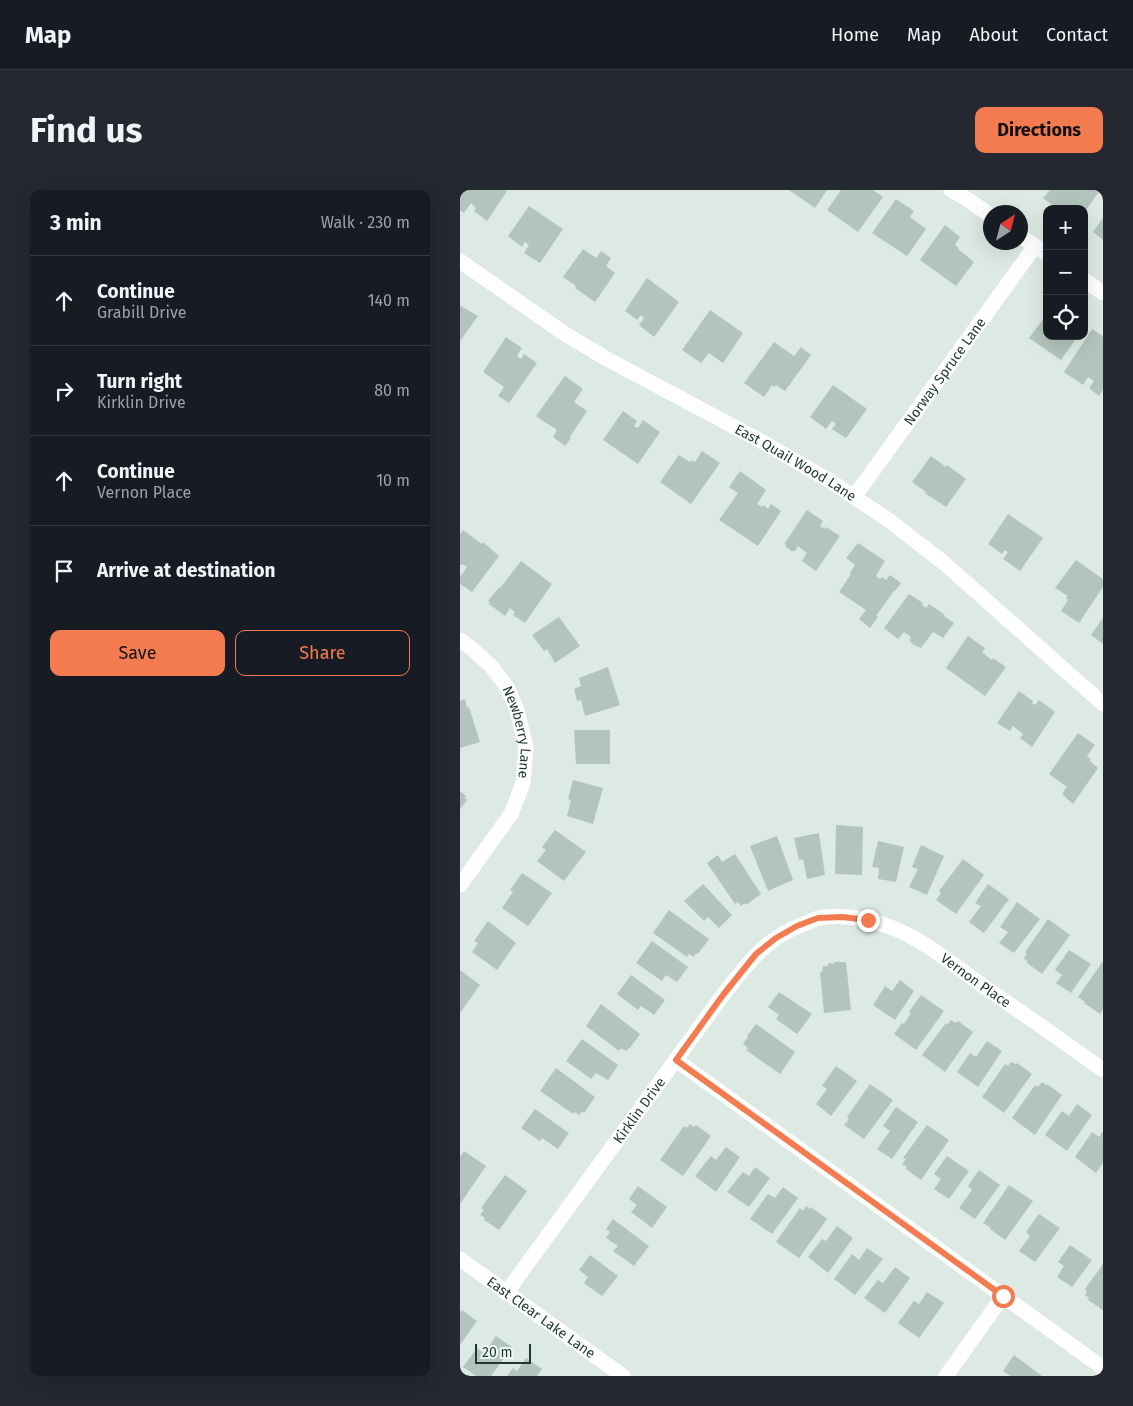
<!DOCTYPE html>
<meta charset="utf-8">
<style>
body{margin:0;font-family:"Fira Sans",sans-serif;background:#242831;color:#f1f3f6}
.controls{position:absolute;right:15px;top:15px;display:grid;overflow:hidden;border-radius:10px;box-shadow:0 5px 20px #0002}
.controls button{width:45px;height:45px;display:grid;place-items:center;padding:0;border:0;border-bottom:1px solid #363941;background:#171b24;color:#f1f3f6;font:25px sans-serif}
.compass{position:absolute;left:523px;top:15px;width:45px;height:45px;border-radius:50%;background:#171b24;box-shadow:0 5px 20px #0002;rotate:36deg}
.scale{position:absolute;left:15px;bottom:12px;width:56px;box-sizing:border-box;padding-left:5px;border:2px solid #1f3932;border-top:0;font-size:14px;line-height:18px;white-space:nowrap;color:#1f3932;-webkit-text-stroke:4px #edf6f2;paint-order:stroke}
.stop{position:absolute;width:15px;height:15px;margin:-11px;border:4px solid #f47b50;border-radius:50%;background:#fff}
.stop.end{background:#f47b50;border-color:#fff;box-shadow:0 1px 5px #0008}
.list{margin:0;padding:0;list-style:none}
h2{display:flex;justify-content:space-between;align-items:center;height:65px;margin:0;padding:0 20px;font-size:21px}
h2 small{font-size:16px;font-weight:400;color:#9ea1a6}
.list li{display:grid;grid-template-columns:32px 1fr auto;gap:15px;align-items:center;box-sizing:border-box;height:90px;padding:0 20px;border-top:1px solid #363941}
.list b{display:block;font-size:19px;white-space:nowrap}
.list p{margin:0;font-size:16px;white-space:nowrap;color:#9ea1a6}
.list em{font-size:16px;font-style:normal;color:#9ea1a6}
.actions{display:flex;gap:10px;padding:15px 20px}
.actions a{flex:1;padding:11px 0;border:1px solid #f47b50;border-radius:10px;text-align:center;font-size:18px;color:#f47b50}
.actions .main{background:#f47b50;color:#111}
.icon{flex:none;width:28px;height:28px;fill:none;stroke:currentColor;stroke-width:2;stroke-linecap:round;stroke-linejoin:round}
.map{position:relative;flex:none;width:643px;height:1186px;overflow:hidden;border-radius:10px}
header{display:flex;align-items:center;gap:30px;box-sizing:border-box;height:70px;padding:0 25px;background:#171b24;border-bottom:1px solid #363941}
header strong{font-size:24px}
nav{display:flex;gap:28px;margin-inline-start:auto;font-size:18px}
.intro{display:flex;align-items:center;justify-content:space-between;box-sizing:border-box;height:120px;padding:0 30px}
h1{margin:0;font-size:35px}
.button{padding:12px 22px;border-radius:10px;background:#f47b50;color:#111;font-size:18px;font-weight:700}
main{display:flex;gap:30px;padding:0 30px}
aside{flex:1;background:#171b24;border-radius:10px;box-shadow:0 5px 20px #0002}
.map>svg:first-child{display:block}
.building{fill:#b3c4bd}
.lines{fill:none;stroke-linecap:round;stroke-linejoin:round}
.minor{stroke:#fff;stroke-width:15}
.route{stroke:#f47b50;stroke-width:6}
.labels{text-anchor:middle;dominant-baseline:central;stroke-width:5;stroke-linejoin:round;paint-order:stroke}
.street-label{font-size:14px;fill:#1f3932;stroke:#edf6f2}
</style>
<header>
<strong>Map</strong>
<nav><a>Home</a><a>Map</a><a>About</a><a>Contact</a></nav>
</header>
<div class="intro"><h1>Find us</h1><a class="button">Directions</a></div>
<main>
<aside>
<h2>3 min<small>Walk · 230 m</small></h2>
<ul class="list">
<li><svg class="icon" aria-label="ahead" viewBox="0 0 24 24"><path d="M12 20V5M6 11l6-6 6 6"/></svg><div><b>Continue</b><p>Grabill Drive</p></div><em>140 m</em></li>
<li><svg class="icon" aria-label="right" viewBox="0 0 24 24"><path d="M7 20v-9h11M14 6l5 5-5 5"/></svg><div><b>Turn right</b><p>Kirklin Drive</p></div><em>80 m</em></li>
<li><svg class="icon" aria-label="ahead" viewBox="0 0 24 24"><path d="M12 20V5M6 11l6-6 6 6"/></svg><div><b>Continue</b><p>Vernon Place</p></div><em>10 m</em></li>
<li><svg class="icon" aria-label="arrive" viewBox="0 0 24 24"><path d="M6 21V4h12l-3 4 3 4H6"/></svg><div><b>Arrive at destination</b></div></li>
</ul>
<div class="actions"><a class="main">Save</a><a>Share</a></div>
</aside>
<div class="map">
<svg width="643" height="1186" viewBox="0 0 643 1186">
<rect width="100%" height="100%" fill="#ddeae4"/>
<!-- building -->
<g class="building">
<path d="M 0,0 L 45,0 L 47,1 L 27,31 L 14,21 L 16,18 L 11,13 L 4,23 L 0,20 Z"/>
<path d="M 329,0 L 367,0 L 355,18 Z"/>
<path d="M 381,0 L 413,0 L 423,7 L 398,42 L 367,20 Z"/>
<path d="M 590,0 L 640,0 L 624,23 L 624,19 L 610,19 L 604,14 L 602,19 L 598,19 L 583,8 Z"/>
<path d="M 436,9 L 454,21 L 450,27 L 466,39 L 447,66 L 412,43 Z"/>
<path d="M 69,16 L 103,39 L 80,73 L 64,63 L 69,55 L 65,52 L 62,57 L 48,46 Z"/>
<path d="M 643,28 L 643,50 L 633,42 Z"/>
<path d="M 485,35 L 500,47 L 495,55 L 499,58 L 498,59 L 514,72 L 496,96 L 460,70 Z"/>
<path d="M 123,59 L 136,68 L 141,61 L 151,68 L 146,76 L 155,83 L 135,112 L 115,98 L 116,96 L 103,87 Z"/>
<path d="M 187,88 L 219,112 L 194,147 L 179,135 L 184,128 L 181,125 L 177,130 L 165,121 Z"/>
<path d="M 1,116 L 18,126 L 0,151 L 0,117 Z"/>
<path d="M 250,120 L 283,143 L 263,173 L 249,163 L 241,173 L 222,160 Z"/>
<path d="M 587,124 L 587,146 L 618,146 L 601,170 L 569,148 Z"/>
<path d="M 632,139 L 643,146 L 643,200 L 639,206 L 629,198 L 634,191 L 628,187 L 623,195 L 604,182 Z"/>
<path d="M 46,147 L 62,158 L 57,166 L 61,169 L 64,164 L 77,173 L 49,213 L 38,206 L 44,197 L 23,182 Z"/>
<path d="M 314,152 L 334,166 L 341,157 L 351,165 L 325,201 L 316,195 L 314,197 L 312,195 L 304,207 L 284,193 Z"/>
<path d="M 105,186 L 123,199 L 114,212 L 127,221 L 110,247 L 111,248 L 105,256 L 93,247 L 97,240 L 76,226 Z"/>
<path d="M 373,195 L 407,219 L 386,248 L 372,239 L 376,234 L 372,231 L 366,239 L 350,227 Z"/>
<path d="M 163,221 L 177,231 L 174,236 L 178,238 L 183,230 L 200,242 L 178,274 L 143,250 Z"/>
<path d="M 242,261 L 260,273 L 231,314 L 200,292 L 219,265 L 230,272 L 232,270 L 235,272 Z"/>
<path d="M 471,266 L 486,277 L 487,275 L 506,289 L 486,317 L 465,303 L 466,302 L 452,292 Z"/>
<path d="M 280,281 L 306,300 L 297,314 L 302,317 L 304,315 L 308,319 L 311,314 L 321,321 L 298,356 L 259,330 L 278,303 L 269,297 Z"/>
<path d="M 347,320 L 363,331 L 360,336 L 364,339 L 366,337 L 380,346 L 356,381 L 342,371 L 347,363 L 338,356 L 335,361 L 331,361 L 326,357 L 326,355 L 324,354 Z"/>
<path d="M 548,324 L 583,348 L 560,381 L 543,369 L 548,362 L 545,360 L 542,364 L 528,354 Z"/>
<path d="M 3,340 L 22,354 L 23,352 L 39,366 L 12,402 L 0,394 L 0,387 L 7,377 L 2,374 L 0,376 L 0,345 Z"/>
<path d="M 398,353 L 425,371 L 416,386 L 420,389 L 422,387 L 426,390 L 430,385 L 441,393 L 435,401 L 434,401 L 416,426 L 418,427 L 410,438 L 399,429 L 406,420 L 379,402 L 391,384 L 390,383 L 395,375 L 386,368 Z"/>
<path d="M 616,370 L 643,389 L 643,397 L 619,433 L 601,421 L 608,410 L 606,408 L 608,406 L 595,398 Z"/>
<path d="M 61,371 L 92,394 L 65,433 L 53,425 L 55,422 L 50,418 L 45,426 L 29,414 L 30,412 L 28,411 L 39,397 L 40,398 Z"/>
<path d="M 449,404 L 463,413 L 462,415 L 466,418 L 469,414 L 485,425 L 484,426 L 494,433 L 483,448 L 473,442 L 461,458 L 454,455 L 449,450 L 451,447 L 444,442 L 438,449 L 424,438 Z"/>
<path d="M 99,427 L 120,456 L 95,473 L 87,459 L 84,461 L 72,445 Z"/>
<path d="M 643,428 L 643,454 L 631,445 Z"/>
<path d="M 508,446 L 525,458 L 522,462 L 532,470 L 533,468 L 546,477 L 525,506 L 486,478 Z"/>
<path d="M 148,477 L 160,515 L 125,526 L 121,510 L 117,511 L 114,499 L 121,496 L 119,488 Z"/>
<path d="M 559,501 L 573,511 L 572,513 L 575,515 L 579,510 L 595,522 L 572,557 L 560,548 L 563,544 L 553,536 L 550,541 L 537,533 Z"/>
<path d="M 5,509 L 7,518 L 9,517 L 20,552 L 0,558 L 0,511 Z"/>
<path d="M 114,540 L 150,540 L 150,574 L 116,574 Z"/>
<path d="M 618,543 L 635,555 L 627,566 L 631,569 L 630,571 L 638,578 L 613,614 L 602,604 L 607,597 L 589,584 Z"/>
<path d="M 113,590 L 143,598 L 133,634 L 107,626 L 111,610 L 108,609 Z"/>
<path d="M 0,601 L 6,606 L 5,608 L 7,610 L 0,619 Z"/>
<path d="M 376,635 L 403,637 L 402,685 L 375,684 Z"/>
<path d="M 95,640 L 126,662 L 104,691 L 77,671 L 86,660 L 82,657 Z"/>
<path d="M 359,643 L 365,685 L 347,689 L 343,669 L 339,670 L 334,648 Z"/>
<path d="M 317,646 L 333,690 L 308,701 L 290,656 Z"/>
<path d="M 418,651 L 444,657 L 436,692 L 418,689 L 419,678 L 412,677 Z"/>
<path d="M 461,655 L 484,666 L 467,705 L 449,697 L 458,679 L 452,677 Z"/>
<path d="M 275,664 L 301,704 L 286,715 L 285,713 L 281,716 L 278,712 L 275,714 L 247,673 L 258,665 L 262,672 Z"/>
<path d="M 503,669 L 524,685 L 496,724 L 476,710 L 481,703 L 479,701 Z"/>
<path d="M 62,683 L 92,703 L 68,736 L 42,718 L 53,702 L 50,700 Z"/>
<path d="M 243,694 L 272,725 L 259,738 L 248,727 L 244,731 L 224,711 Z"/>
<path d="M 528,694 L 549,709 L 524,743 L 509,732 L 521,716 L 515,713 Z"/>
<path d="M 557,712 L 580,729 L 554,763 L 539,753 L 548,742 L 540,737 Z"/>
<path d="M 209,720 L 249,749 L 238,764 L 236,763 L 234,767 L 229,764 L 227,767 L 193,743 Z"/>
<path d="M 588,729 L 610,745 L 582,784 L 567,773 L 568,772 L 564,768 L 567,764 L 565,762 Z"/>
<path d="M 28,731 L 56,753 L 37,780 L 12,762 L 18,753 L 14,751 Z"/>
<path d="M 192,751 L 228,777 L 217,792 L 206,785 L 202,791 L 176,773 Z"/>
<path d="M 609,760 L 631,774 L 611,803 L 596,793 L 602,785 L 595,780 Z"/>
<path d="M 643,771 L 643,819 L 640,824 L 624,813 L 625,812 L 618,807 Z"/>
<path d="M 374,772 L 386,772 L 391,820 L 364,823 L 360,782 L 362,782 L 363,776 L 368,776 L 368,773 L 375,774 Z"/>
<path d="M 0,780 L 20,795 L 0,823 Z"/>
<path d="M 171,785 L 205,810 L 194,825 L 181,816 L 178,820 L 157,804 Z"/>
<path d="M 440,790 L 454,801 L 435,830 L 413,815 L 425,796 L 432,801 Z"/>
<path d="M 319,802 L 352,824 L 337,844 L 316,829 L 319,825 L 308,817 Z"/>
<path d="M 461,805 L 484,821 L 456,860 L 434,844 L 442,833 L 444,834 L 451,823 L 449,822 Z"/>
<path d="M 141,814 L 180,844 L 170,858 L 169,858 L 166,861 L 161,858 L 159,861 L 126,836 Z"/>
<path d="M 491,830 L 496,833 L 498,831 L 513,842 L 485,882 L 462,865 L 486,833 L 488,834 Z"/>
<path d="M 296,834 L 335,862 L 320,884 L 286,860 L 288,858 L 283,854 L 288,847 L 287,846 Z"/>
<path d="M 122,849 L 158,875 L 148,890 L 136,883 L 131,889 L 106,871 Z"/>
<path d="M 527,851 L 542,861 L 518,897 L 497,882 L 510,863 L 516,867 Z"/>
<path d="M 551,872 L 556,874 L 557,873 L 572,884 L 544,923 L 522,907 L 545,874 L 548,876 Z"/>
<path d="M 376,876 L 397,891 L 371,926 L 356,914 L 367,899 L 362,896 Z"/>
<path d="M 96,878 L 135,907 L 124,923 L 122,921 L 120,925 L 114,922 L 113,924 L 80,901 Z"/>
<path d="M 582,892 L 586,895 L 587,894 L 602,905 L 575,945 L 552,928 L 575,895 L 578,897 Z"/>
<path d="M 410,894 L 433,910 L 404,949 L 384,935 L 389,929 L 387,927 Z"/>
<path d="M 617,914 L 632,925 L 607,961 L 585,945 L 602,921 L 609,926 Z"/>
<path d="M 436,917 L 458,932 L 432,969 L 417,959 L 430,941 L 423,936 Z"/>
<path d="M 75,919 L 109,943 L 98,959 L 82,948 L 80,951 L 61,938 Z"/>
<path d="M 230,934 L 234,937 L 236,935 L 251,946 L 223,986 L 200,970 L 224,936 L 227,938 Z"/>
<path d="M 467,935 L 489,950 L 461,990 L 446,979 L 447,977 L 442,974 L 446,969 L 443,968 Z"/>
<path d="M 643,941 L 643,973 L 636,983 L 615,967 L 632,942 L 639,947 Z"/>
<path d="M 266,957 L 280,967 L 256,1002 L 235,986 L 251,966 L 256,970 Z"/>
<path d="M 4,961 L 26,976 L 0,1014 L 0,967 Z"/>
<path d="M 487,966 L 509,981 L 489,1009 L 474,999 L 481,989 L 474,984 Z"/>
<path d="M 295,977 L 310,988 L 289,1017 L 267,1002 L 283,982 L 289,986 Z"/>
<path d="M 519,980 L 540,995 L 515,1029 L 499,1018 L 512,1000 L 508,996 Z"/>
<path d="M 45,985 L 67,1001 L 39,1040 L 24,1030 L 25,1028 L 20,1025 L 24,1020 L 21,1018 Z"/>
<path d="M 549,995 L 573,1011 L 545,1050 L 530,1039 L 531,1038 L 523,1033 Z"/>
<path d="M 178,996 L 207,1017 L 192,1038 L 171,1022 L 177,1015 L 169,1009 Z"/>
<path d="M 323,997 L 338,1008 L 312,1044 L 290,1029 L 308,1004 L 315,1008 Z"/>
<path d="M 346,1016 L 350,1019 L 351,1017 L 367,1029 L 339,1068 L 316,1052 L 340,1018 L 343,1021 Z"/>
<path d="M 579,1024 L 600,1038 L 575,1072 L 559,1061 L 570,1046 L 566,1042 Z"/>
<path d="M 153,1029 L 189,1056 L 174,1076 L 153,1061 L 158,1056 L 146,1048 L 150,1042 L 146,1039 Z"/>
<path d="M 377,1036 L 393,1048 L 368,1083 L 348,1067 L 362,1049 L 366,1051 Z"/>
<path d="M 610,1055 L 632,1070 L 612,1097 L 597,1087 L 604,1076 L 598,1072 Z"/>
<path d="M 407,1058 L 423,1069 L 395,1105 L 374,1089 L 392,1064 L 399,1070 Z"/>
<path d="M 130,1065 L 158,1086 L 142,1106 L 124,1093 L 128,1087 L 119,1080 Z"/>
<path d="M 643,1074 L 643,1120 L 628,1110 L 629,1108 L 625,1105 L 627,1102 L 625,1099 Z"/>
<path d="M 435,1077 L 450,1088 L 425,1123 L 404,1108 L 418,1090 L 423,1093 Z"/>
<path d="M 467,1102 L 484,1113 L 459,1148 L 438,1133 L 454,1111 L 459,1114 Z"/>
<path d="M 2,1120 L 17,1131 L 0,1155 L 0,1123 Z"/>
<path d="M 36,1146 L 52,1157 L 31,1186 L 16,1186 L 3,1177 L 17,1158 L 24,1163 Z"/>
<path d="M 554,1165 L 582,1186 L 551,1186 L 543,1181 Z"/>
<path d="M 66,1168 L 82,1179 L 77,1186 L 47,1186 L 53,1178 L 57,1181 Z"/>
</g>
<g class="lines">
<!-- minor -->
<g class="minor">
<path d="M 491,0 L 507,9 L 530,25"/>
<path d="M 560,46 L 587,64"/>
<path id="s1" d="M 0,71 L 105,144 L 147,169 L 299,250 L 370,291 L 430,331 L 484,373 L 643,514"/>
<path d="M 624,90 L 643,103"/>
<path id="s2" d="M 394,307 L 575,56"/>
<path id="s3" d="M 0,450 L 11,458 L 31,476 L 47,497 L 57,520 L 66,558 L 63,593 L 51,624 L 0,695"/>
<path d="M 216,870 L 643,1178"/>
<path id="s4" d="M 0,1069 L 163,1186"/>
<path id="s5" d="M 46,1103 L 263,805 C 288,773 305,748 344,734 C 349,732 354,729 359,728 C 383,724 410,729 433,738 C 463,750 490,772 516,791 C 558,820 601,850 643,880"/>
<path d="M 486,1186 L 543,1106"/>
</g>
</g>
<g class="lines">
<!-- route -->
<path class="route" d="M 408,730 L 382,727 L 358,728 L 337,736 L 316,748 L 296,764 L 263,805 L 216,870 L 543,1106"/>
</g>
<g class="labels">
<!-- street labels -->
<g class="street-label">
<text stroke="none"><textPath href="#s2" startOffset="155">Norway Spruce Lane</textPath></text>
<text stroke="none"><textPath href="#s1" startOffset="392">East Quail Wood Lane</textPath></text>
<text stroke="none"><textPath href="#s3" startOffset="114">Newberry Lane</textPath></text>
<text stroke="none"><textPath href="#s5" startOffset="668">Vernon Place</textPath></text>
<text stroke="none"><textPath href="#s5" startOffset="226">Kirklin Drive</textPath></text>
<text stroke="none"><textPath href="#s4" startOffset="100">East Clear Lake Lane</textPath></text>
</g>
</g>
</svg>
<div class="controls">
<button>+</button>
<button>−</button>
<button><svg class="icon" aria-label="locate" viewBox="0 0 24 24"><circle cx="12" cy="12" r="6"/><path d="M12 2v4M12 18v4M2 12h4M18 12h4"/></svg></button>
</div>
<svg class="compass" viewBox="-18 -18 36 36"><path d="M0-13l5 13h-10z" fill="#e53935"/><path d="M0 13l5-13h-10z" fill="#9ea1a6"/></svg>
<div class="scale">20 m</div>
<div class="stop" style="left:543px;top:1106px"></div>
<div class="stop end" style="left:408px;top:730px"></div>
</div>
</main>
